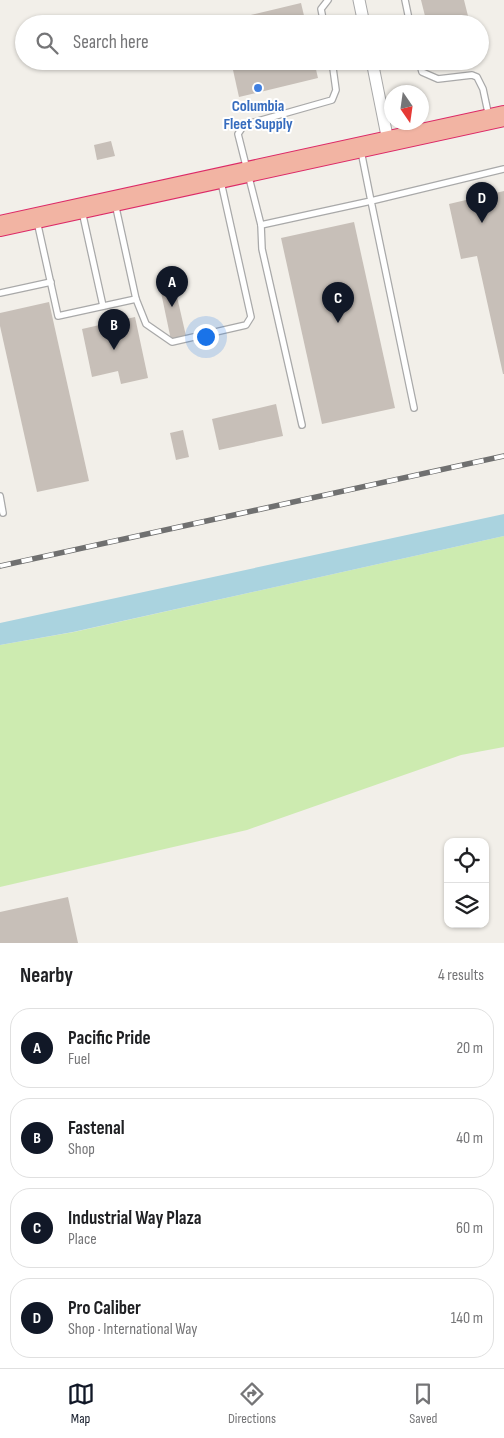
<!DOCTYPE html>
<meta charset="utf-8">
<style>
body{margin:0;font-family:"Sofia Sans Condensed",sans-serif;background:#f6f6f6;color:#202124}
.controls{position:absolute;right:15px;bottom:15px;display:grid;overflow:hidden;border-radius:10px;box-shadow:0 1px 4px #0004}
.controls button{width:45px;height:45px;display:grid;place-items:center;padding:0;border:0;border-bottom:1px solid #e0e0e0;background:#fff;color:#202124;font:25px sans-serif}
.compass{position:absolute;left:384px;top:85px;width:45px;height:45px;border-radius:50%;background:#fff;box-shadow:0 1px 4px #0004;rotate:167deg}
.you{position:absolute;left:205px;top:336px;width:18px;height:18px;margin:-12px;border:4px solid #fff;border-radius:50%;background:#1a73e8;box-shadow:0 0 0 8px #1a73e833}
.badge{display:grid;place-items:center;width:32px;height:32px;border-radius:50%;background:#111827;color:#fff;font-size:16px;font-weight:700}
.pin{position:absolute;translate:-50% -41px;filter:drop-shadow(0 1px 2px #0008)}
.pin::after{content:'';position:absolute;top:26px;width:18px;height:15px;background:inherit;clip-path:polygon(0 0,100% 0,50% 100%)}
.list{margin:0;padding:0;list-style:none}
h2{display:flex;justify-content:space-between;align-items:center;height:65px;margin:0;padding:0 20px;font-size:21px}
h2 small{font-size:16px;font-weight:400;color:#757577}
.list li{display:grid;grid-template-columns:32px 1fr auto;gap:15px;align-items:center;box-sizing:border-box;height:80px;margin:0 10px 10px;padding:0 10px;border:1px solid #e0e0e0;border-radius:20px}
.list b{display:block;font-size:19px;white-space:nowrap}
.list p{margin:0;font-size:16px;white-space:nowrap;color:#757577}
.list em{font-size:16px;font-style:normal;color:#757577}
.icon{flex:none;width:28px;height:28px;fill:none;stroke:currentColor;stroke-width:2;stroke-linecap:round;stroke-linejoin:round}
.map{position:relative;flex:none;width:504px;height:943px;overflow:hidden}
.search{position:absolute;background:#fff;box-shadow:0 1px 4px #0004;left:15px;right:15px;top:15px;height:55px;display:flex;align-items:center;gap:12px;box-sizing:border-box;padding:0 18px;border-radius:28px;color:#757577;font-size:19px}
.sheet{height:425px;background:#fff}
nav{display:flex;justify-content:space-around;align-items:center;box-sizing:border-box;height:70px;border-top:1px solid #e0e0e0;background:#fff;font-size:14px;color:#757577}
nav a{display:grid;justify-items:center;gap:2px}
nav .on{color:#111827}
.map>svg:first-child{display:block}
.grass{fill:#cdebb0}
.water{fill:#aad3df}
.building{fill:#c7bfb8}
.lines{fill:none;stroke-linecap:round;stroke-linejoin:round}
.service-casing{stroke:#a9a9a9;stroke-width:8}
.minor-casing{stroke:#a9a9a9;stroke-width:13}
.trunk-casing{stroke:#dc2a67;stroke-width:22}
.service{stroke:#fff;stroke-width:5.5}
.minor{stroke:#fff;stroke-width:11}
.trunk{stroke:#f2b4a3;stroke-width:20}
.rail-casing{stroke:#707070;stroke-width:5.5}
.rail{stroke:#fff;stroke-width:4;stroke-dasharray:11;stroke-linecap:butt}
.shop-dot{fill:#3f7fe0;stroke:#fff;stroke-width:2}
.labels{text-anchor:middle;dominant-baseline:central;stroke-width:4;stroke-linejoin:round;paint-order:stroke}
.shop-label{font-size:16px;font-weight:bold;fill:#366cbe;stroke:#fff}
</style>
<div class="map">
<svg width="504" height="943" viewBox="0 0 504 943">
<rect width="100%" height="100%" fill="#f2efe9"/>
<!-- grass -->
<path class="grass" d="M 504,536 L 504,747 L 461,755 L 247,830 L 0,887 L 0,645 L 74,632 Z"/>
<!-- water -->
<path class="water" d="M 504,514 L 504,536 L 73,632 L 0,645 L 0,623 Z"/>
<!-- building -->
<g class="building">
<path d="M 421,0 L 464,0 L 470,24 L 427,24 Z"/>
<path d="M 301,3 L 306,24 L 217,24 L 217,23 Z"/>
<path d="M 231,61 L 314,61 L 318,78 L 239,97 Z"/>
<path d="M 111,141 L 115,156 L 97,160 L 94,145 Z"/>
<path d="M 504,191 L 504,374 L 503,374 L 477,256 L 461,259 L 449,204 Z"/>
<path d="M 354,222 L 395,408 L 322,424 L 281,238 Z"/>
<path d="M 172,275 L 186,336 L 171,340 L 158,278 Z"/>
<path d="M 49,302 L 89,481 L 37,492 L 0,326 L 0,313 Z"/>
<path d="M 135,317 L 148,378 L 121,384 L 118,371 L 92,377 L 82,329 Z"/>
<path d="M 276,404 L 283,436 L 219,450 L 212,419 Z"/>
<path d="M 183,430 L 189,457 L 176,460 L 170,433 Z"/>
<path d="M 68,897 L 78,943 L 0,943 L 0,912 Z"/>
</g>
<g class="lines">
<defs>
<g id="service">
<path d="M 405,0 L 410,24"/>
<path d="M 324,24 L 321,9 L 328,0"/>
<path d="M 392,24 L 409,19"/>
<path d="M 332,61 L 336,90 L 332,100 L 244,125 L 238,134 L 261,225 L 371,201 L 361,151"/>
<path d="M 419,61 L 422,72 L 438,79 L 472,75 L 477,77 L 483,89 L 489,117"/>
<path d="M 115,203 L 136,299 L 146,324 L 172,342 L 246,325 L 251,317 L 221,182"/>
<path d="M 82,211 L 103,306"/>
<path d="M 37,221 L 58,316 L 136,299"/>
<path d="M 261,225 L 262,249 L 302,425"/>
<path d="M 0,293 L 51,282"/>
<path d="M 414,408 L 371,201 L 504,169"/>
<path d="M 0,496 L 3,513"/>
</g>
<g id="minor">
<path d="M 359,0 L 364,24"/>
<path d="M 372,61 L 388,141"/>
</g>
<path id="trunk" d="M 0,226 L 504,116"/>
</defs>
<!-- service casing -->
<use href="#service" class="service-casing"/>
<!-- minor casing -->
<use href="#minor" class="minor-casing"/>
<!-- trunk casing -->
<use href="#trunk" class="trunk-casing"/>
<!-- service -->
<use href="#service" class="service"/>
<!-- minor -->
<use href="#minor" class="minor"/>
<!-- trunk -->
<use href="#trunk" class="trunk"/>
<defs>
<path id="rail" d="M 0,566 L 504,456"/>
</defs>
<!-- rail casing -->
<use href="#rail" class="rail-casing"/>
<!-- rail -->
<use href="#rail" class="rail"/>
</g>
<!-- markers -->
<circle class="shop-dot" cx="258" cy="88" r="5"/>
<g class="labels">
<!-- shop labels -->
<g class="shop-label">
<text x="258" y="106">Columbia<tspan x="258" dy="18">Fleet Supply</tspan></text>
</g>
</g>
</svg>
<div class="controls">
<button><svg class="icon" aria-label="locate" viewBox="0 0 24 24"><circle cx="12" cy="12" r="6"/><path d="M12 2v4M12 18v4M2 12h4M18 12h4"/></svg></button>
<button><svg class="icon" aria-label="layers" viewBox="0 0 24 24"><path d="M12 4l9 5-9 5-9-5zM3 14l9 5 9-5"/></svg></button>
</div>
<svg class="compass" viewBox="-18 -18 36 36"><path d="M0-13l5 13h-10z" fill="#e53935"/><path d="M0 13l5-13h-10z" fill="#757577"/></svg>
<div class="you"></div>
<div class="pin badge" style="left:172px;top:307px">A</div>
<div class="pin badge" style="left:114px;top:350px">B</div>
<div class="pin badge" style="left:338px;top:323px">C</div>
<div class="pin badge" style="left:482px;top:223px">D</div>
<div class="search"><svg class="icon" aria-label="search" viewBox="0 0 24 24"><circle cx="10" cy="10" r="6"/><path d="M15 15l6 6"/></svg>Search here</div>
</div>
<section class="sheet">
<h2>Nearby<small>4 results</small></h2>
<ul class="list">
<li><span class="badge">A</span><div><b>Pacific Pride</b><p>Fuel</p></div><em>20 m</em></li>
<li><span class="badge">B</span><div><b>Fastenal</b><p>Shop</p></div><em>40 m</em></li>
<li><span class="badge">C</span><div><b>Industrial Way Plaza</b><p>Place</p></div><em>60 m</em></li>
<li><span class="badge">D</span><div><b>Pro Caliber</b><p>Shop · International Way</p></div><em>140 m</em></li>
</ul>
</section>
<nav>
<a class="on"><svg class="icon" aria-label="map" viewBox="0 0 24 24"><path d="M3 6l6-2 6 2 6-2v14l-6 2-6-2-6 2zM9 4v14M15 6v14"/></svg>Map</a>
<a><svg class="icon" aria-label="directions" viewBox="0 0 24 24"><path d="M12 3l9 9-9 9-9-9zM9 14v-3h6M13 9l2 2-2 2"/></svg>Directions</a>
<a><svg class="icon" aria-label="saved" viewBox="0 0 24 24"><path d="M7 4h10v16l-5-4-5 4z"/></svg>Saved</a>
</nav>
